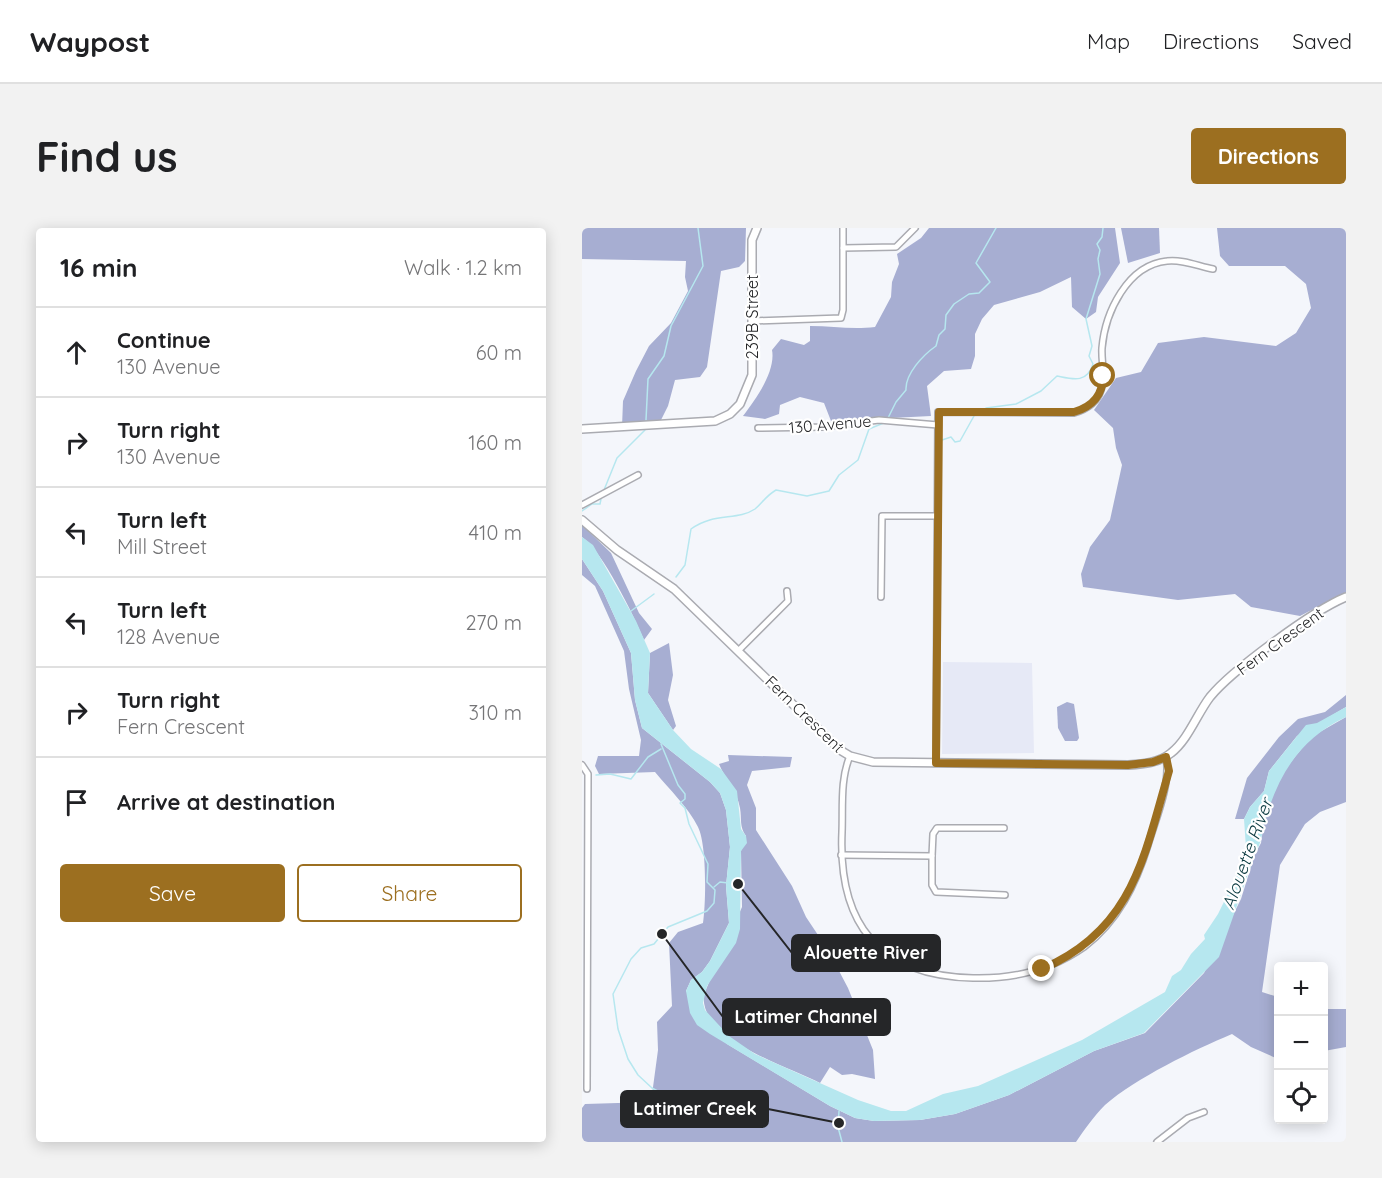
<!DOCTYPE html>
<meta charset="utf-8">
<style>
body{margin:0;font-family:Quicksand,sans-serif;background:#f2f2f2;color:#202124}
.controls{position:absolute;right:18px;bottom:18px;display:grid;overflow:hidden;border-radius:6px;box-shadow:0 3px 15px #0003}
.controls button{width:54px;height:54px;display:grid;place-items:center;padding:0;border:0;border-bottom:2px solid #e0e0e0;background:#fff;color:#202124;font:30px sans-serif}
.stop{position:absolute;width:18px;height:18px;margin:-14px;border:4px solid #9c6f20;border-radius:50%;background:#fff}
.stop.end{background:#9c6f20;border-color:#fff;box-shadow:0 2px 6px #0008}
.list{margin:0;padding:0;list-style:none}
h2{display:flex;justify-content:space-between;align-items:center;height:78px;margin:0;padding:0 24px;font-size:26px}
h2 small{font-size:20px;font-weight:400;color:#757577}
.list li{display:grid;grid-template-columns:39px 1fr auto;gap:18px;align-items:center;box-sizing:border-box;height:90px;padding:0 24px;border-top:2px solid #e0e0e0}
.list b{display:block;font-size:22px;white-space:nowrap}
.list p{margin:0;font-size:20px;white-space:nowrap;color:#757577}
.list em{font-size:20px;font-style:normal;color:#757577}
.actions{display:flex;gap:12px;padding:18px 24px}
.actions a{flex:1;padding:14px 0;border:2px solid #9c6f20;border-radius:6px;text-align:center;font-size:21px;color:#9c6f20}
.actions .main{background:#9c6f20;color:#fff}
.icon{flex:none;width:33px;height:33px;fill:none;stroke:currentColor;stroke-width:2;stroke-linecap:round;stroke-linejoin:round}
.map{position:relative;flex:none;width:764px;height:914px;overflow:hidden;border-radius:6px}
header{display:flex;align-items:center;gap:36px;box-sizing:border-box;height:84px;padding:0 30px;background:#fff;border-bottom:2px solid #e0e0e0}
header strong{font-size:28px}
nav{display:flex;gap:33px;margin-inline-start:auto;font-size:21px}
.intro{display:flex;align-items:center;justify-content:space-between;box-sizing:border-box;height:144px;padding:0 36px}
h1{margin:0;font-size:42px}
.button{padding:15px 27px;border-radius:6px;background:#9c6f20;color:#fff;font-size:21px;font-weight:700}
main{display:flex;gap:36px;padding:0 36px}
aside{flex:1;background:#fff;border-radius:6px;box-shadow:0 3px 15px #0003}
.map>svg:first-child{display:block}
.built{fill:#e6e9f6}
.forest{fill:#a7aed2}
.water{fill:#b6e7ef}
.lines{fill:none;stroke-linecap:round;stroke-linejoin:round}
.stream{stroke:#b6e7ef;stroke-width:1.5}
.minor-casing{stroke:#aaabb1;stroke-width:8}
.tertiary-casing{stroke:#aaabb1;stroke-width:10}
.minor{stroke:#fff;stroke-width:5}
.tertiary{stroke:#fff;stroke-width:7}
.route{stroke:#9c6f20;stroke-width:8}
.labels{text-anchor:middle;dominant-baseline:central;stroke-width:4.5;stroke-linejoin:round;paint-order:stroke}
.street-label{font-size:16px;fill:#252628;stroke:#fff}
.water-label{font-size:18px;font-style:italic;fill:#0b3a40;stroke:#fff}
.leader{fill:none;stroke:#252628;stroke-width:2}
.callout-dot{fill:#252628;stroke:#fff;stroke-width:2}
.callout{fill:#252628;stroke:#252628;stroke-width:2}
.callout-label{font-size:18px;text-anchor:middle;font-weight:bold;fill:#fff}
</style>
<header>
<strong>Waypost</strong>
<nav><a>Map</a><a>Directions</a><a>Saved</a></nav>
</header>
<div class="intro"><h1>Find us</h1><a class="button">Directions</a></div>
<main>
<aside>
<h2>16 min<small>Walk · 1.2 km</small></h2>
<ul class="list">
<li><svg class="icon" aria-label="ahead" viewBox="0 0 24 24"><path d="M12 20V5M6 11l6-6 6 6"/></svg><div><b>Continue</b><p>130 Avenue</p></div><em>60 m</em></li>
<li><svg class="icon" aria-label="right" viewBox="0 0 24 24"><path d="M7 20v-9h11M14 6l5 5-5 5"/></svg><div><b>Turn right</b><p>130 Avenue</p></div><em>160 m</em></li>
<li><svg class="icon" aria-label="left" viewBox="0 0 24 24"><path d="M17 20v-9H6M10 6l-5 5 5 5"/></svg><div><b>Turn left</b><p>Mill Street</p></div><em>410 m</em></li>
<li><svg class="icon" aria-label="left" viewBox="0 0 24 24"><path d="M17 20v-9H6M10 6l-5 5 5 5"/></svg><div><b>Turn left</b><p>128 Avenue</p></div><em>270 m</em></li>
<li><svg class="icon" aria-label="right" viewBox="0 0 24 24"><path d="M7 20v-9h11M14 6l5 5-5 5"/></svg><div><b>Turn right</b><p>Fern Crescent</p></div><em>310 m</em></li>
<li><svg class="icon" aria-label="arrive" viewBox="0 0 24 24"><path d="M6 21V4h12l-3 4 3 4H6"/></svg><div><b>Arrive at destination</b></div></li>
</ul>
<div class="actions"><a class="main">Save</a><a>Share</a></div>
</aside>
<div class="map">
<svg width="764" height="914" viewBox="0 0 764 914">
<rect width="100%" height="100%" fill="#f4f6fb"/>
<!-- built -->
<path class="built" d="M 361,434 L 450,435 L 452,525 L 360,526 Z"/>
<!-- forest -->
<g class="forest">
<path d="M 0,0 L 164,0 L 163,33 L 157,39 L 139,43 L 125,139 L 118,149 L 93,152 L 86,178 L 77,196 L 40,199 L 41,173 L 54,143 L 67,118 L 89,95 L 106,63 L 103,49 L 104,33 L 0,31 Z"/>
<path d="M 347,0 L 533,0 L 538,35 L 516,69 L 514,84 L 504,91 L 490,79 L 489,49 L 458,64 L 412,77 L 400,91 L 393,106 L 393,128 L 389,141 L 362,143 L 345,158 L 349,188 L 249,193 L 242,175 L 218,169 L 198,177 L 197,186 L 183,191 L 161,188 C 174,171 194,143 190,122 L 199,111 L 222,117 L 228,113 L 228,98 C 251,98 270,102 293,99 L 309,69 L 310,54 L 317,36 L 315,26 L 339,10 Z"/>
<path d="M 539,0 L 577,0 L 578,25 L 546,35 Z"/>
<path d="M 635,0 L 764,0 L 764,364 L 718,388 L 669,379 L 653,366 L 596,372 L 501,359 L 499,346 L 508,319 L 528,292 L 540,237 L 534,220 L 531,200 L 512,182 L 534,150 L 559,144 L 576,115 L 622,109 L 694,118 L 714,105 L 729,80 L 724,56 L 703,38 L 647,38 L 638,28 Z"/>
<path d="M 0,297 L 29,325 L 57,385 L 70,401 L 62,412 C 51,386 21,324 0,309 Z"/>
<path d="M 0,331 L 21,363 L 49,425 L 53,472 L 60,500 L 128,554 L 138,565 L 144,582 L 148,619 L 144,658 L 147,695 L 128,733 L 120,744 L 109,752 L 104,763 L 145,816 L 248,878 L 273,890 L 292,893 L 338,892 L 373,886 L 427,867 L 512,823 L 563,805 L 622,745 L 659,671 L 673,626 L 679,615 L 682,594 L 691,564 L 704,540 L 729,509 L 764,489 L 764,574 L 738,584 L 723,596 L 698,637 L 680,764 L 696,769 L 696,831 L 669,819 L 650,806 C 612,822 554,850 523,877 C 512,888 502,902 494,914 L 0,914 L 0,880 L 3,876 L 69,874 L 76,822 L 75,794 L 90,778 L 87,715 L 96,704 L 121,695 C 124,675 125,617 116,599 C 106,579 87,561 73,544 L 17,546 L 13,538 L 16,528 L 57,528 L 59,512 L 47,461 L 42,423 L 13,358 L 0,347 Z"/>
<path d="M 87,415 L 91,447 L 86,472 L 94,498 L 91,502 L 66,465 L 68,425 Z"/>
<path d="M 764,467 L 764,479 L 715,508 L 687,543 L 682,563 L 668,579 L 662,591 L 653,591 L 665,550 L 697,509 L 716,491 L 743,484 Z"/>
<path d="M 485,474 L 492,476 L 497,510 L 495,513 L 483,513 L 476,500 L 475,479 Z"/>
<path d="M 146,527 L 210,529 L 208,539 L 170,543 L 165,557 L 174,580 L 174,602 L 210,658 L 224,689 L 246,722 L 266,760 L 291,822 L 293,851 L 270,846 L 260,847 L 248,839 L 238,855 C 206,838 116,812 122,766 L 160,679 L 159,623 L 164,608 C 157,598 160,591 158,580 C 155,563 143,551 137,536 L 147,533 Z"/>
<path d="M 742,781 L 764,781 L 764,819 L 742,823 Z"/>
</g>
<!-- water -->
<path class="water" d="M 0,309 L 11,317 L 54,393 L 68,425 L 66,465 L 91,502 L 109,521 L 139,541 L 155,563 L 159,601 L 164,608 L 165,615 L 159,623 L 158,701 L 154,715 L 125,758 L 121,775 L 123,782 L 147,808 L 173,826 L 276,872 L 309,883 L 324,883 L 361,866 L 396,858 L 500,812 L 583,764 L 590,748 L 599,742 L 609,726 L 623,711 L 622,707 L 636,686 L 659,639 L 664,620 L 662,591 L 668,579 L 682,563 L 687,543 L 724,497 L 735,495 L 764,479 L 764,489 C 721,509 699,542 685,586 C 680,600 681,613 673,626 L 637,729 L 562,805 L 512,823 L 427,867 L 373,886 L 338,892 L 292,893 L 273,890 L 248,878 L 128,806 L 115,797 L 108,785 L 104,763 L 109,752 L 120,744 L 128,733 L 147,695 L 144,658 L 148,619 L 144,582 L 138,565 L 128,554 L 60,500 L 53,472 L 49,425 L 21,363 L 0,331 Z"/>
<g class="lines">
<!-- stream -->
<g class="stream">
<path d="M 404,180 L 434,176 L 459,163 L 475,148 C 490,151 505,156 511,136 L 507,128 L 510,118 L 504,91 L 518,46 L 516,31 L 518,22 L 515,16 L 520,9 L 521,0"/>
<path d="M 306,190 L 314,174 L 324,162 C 323,146 341,127 354,118 L 357,107 L 363,101 L 364,87 L 372,76 L 387,66 L 397,65 L 408,54 L 394,35 L 414,0"/>
<path d="M 64,192 L 66,151 L 82,128 L 89,98 L 121,38 L 116,0"/>
<path d="M 360,212 L 369,209 L 373,214 L 378,213 L 392,188"/>
<path d="M 22,262 L 35,230 L 63,202"/>
<path d="M 0,283 L 10,276 L 18,276 L 19,271"/>
<path d="M 94,349 L 103,337 L 109,301 C 132,284 155,293 173,281 C 180,275 185,267 194,262 L 225,268 L 247,263 L 257,247 L 276,232 L 287,201 L 304,194"/>
<path d="M 49,383 L 72,366"/>
<path d="M 79,516 L 96,557 L 103,566 L 103,571 L 98,575 L 103,580 L 107,596 L 126,636 L 125,654 L 133,662 L 132,675 L 125,683 L 86,699 L 72,716 L 59,720 L 49,731 L 31,766 L 36,801 L 46,831 L 56,847 L 70,860 L 81,866 L 102,874 L 120,875 L 126,873 L 144,875 L 182,867"/>
<path d="M 14,547 L 28,546 L 49,551 L 66,529 L 79,521"/>
<path d="M 132,659 L 138,654 L 146,655"/>
<path d="M 257,883 L 256,899 L 260,914"/>
</g>
<defs>
<g id="minor">
<path d="M 261,20 L 314,19 L 333,0"/>
<path d="M 170,93 L 259,90 L 261,82 L 261,0"/>
<path d="M 176,200 L 240,199 L 297,192 L 356,197"/>
<path d="M 0,277 L 56,247"/>
<path d="M 299,369 L 300,288 L 355,288"/>
<path d="M 157,422 L 206,373 L 205,363"/>
<path d="M 268,528 C 258,551 261,579 260,604 C 256,695 296,748 391,750 C 431,751 468,743 502,719 C 536,693 554,656 566,617 C 574,590 589,556 584,529"/>
<path d="M 354,535 L 356,184 L 492,185 C 505,181 515,175 519,162 C 524,149 519,133 520,120 C 523,85 545,37 585,33 C 600,31 616,38 631,41"/>
<path d="M 0,537 L 6,546 L 5,861"/>
<path d="M 259,627 L 350,628 L 351,606 L 355,600 L 422,600"/>
<path d="M 350,628 L 350,657 L 354,664 L 423,667"/>
<path d="M 575,914 L 606,890 L 622,884"/>
</g>
<g id="tertiary">
<path d="M 0,201 L 133,193 L 148,186 L 158,176 L 170,147 L 170,12 L 175,0"/>
<path d="M 0,292 L 35,322 L 92,361 L 258,522 L 268,528 L 291,534 L 546,537 C 561,536 577,535 589,525 C 606,512 615,486 628,469 C 650,442 732,382 764,369"/>
</g>
</defs>
<!-- minor casing -->
<use href="#minor" class="minor-casing"/>
<!-- tertiary casing -->
<use href="#tertiary" class="tertiary-casing"/>
<!-- minor -->
<use href="#minor" class="minor"/>
<!-- tertiary -->
<use href="#tertiary" class="tertiary"/>
</g>
<g class="lines">
<!-- route -->
<path class="route" d="M 460,741 C 551,702 562,629 587,543 L 584,529 L 571,534 L 546,537 L 354,535 L 357,184 L 492,184 C 510,179 521,167 521,148"/>
</g>
<g class="labels">
<!-- street labels -->
<g class="street-label">
<text transform="translate(170 89) rotate(-90)">239B Street</text>
<text transform="translate(248 196) rotate(-5)">130 Avenue</text>
<text transform="translate(698 413) rotate(-36)">Fern Crescent</text>
<text transform="translate(223 486) rotate(44)">Fern Crescent</text>
</g>
<!-- water labels -->
<g class="water-label">
<text transform="translate(665 626) rotate(-70)">Alouette River</text>
</g>
</g>
<!-- callouts -->
<path class="leader" d="M156 656L210 725M80 706L141 789M257 895L186 881"/>
<g class="callout-dot">
<circle cx="156" cy="656" r="6"/>
<circle cx="80" cy="706" r="6"/>
<circle cx="257" cy="895" r="6"/>
</g>
<g class="callout">
<rect x="210" y="707" width="148" height="36" rx="6"/>
<rect x="141" y="771" width="167" height="36" rx="6"/>
<rect x="39" y="863" width="147" height="36" rx="6"/>
</g>
<g class="callout-label">
<text x="284" y="731">Alouette River</text>
<text x="224" y="795">Latimer Channel</text>
<text x="113" y="887">Latimer Creek</text>
</g>
</svg>
<div class="controls">
<button>+</button>
<button>−</button>
<button><svg class="icon" aria-label="locate" viewBox="0 0 24 24"><circle cx="12" cy="12" r="6"/><path d="M12 2v4M12 18v4M2 12h4M18 12h4"/></svg></button>
</div>
<div class="stop" style="left:521px;top:148px"></div>
<div class="stop end" style="left:460px;top:741px"></div>
</div>
</main>
